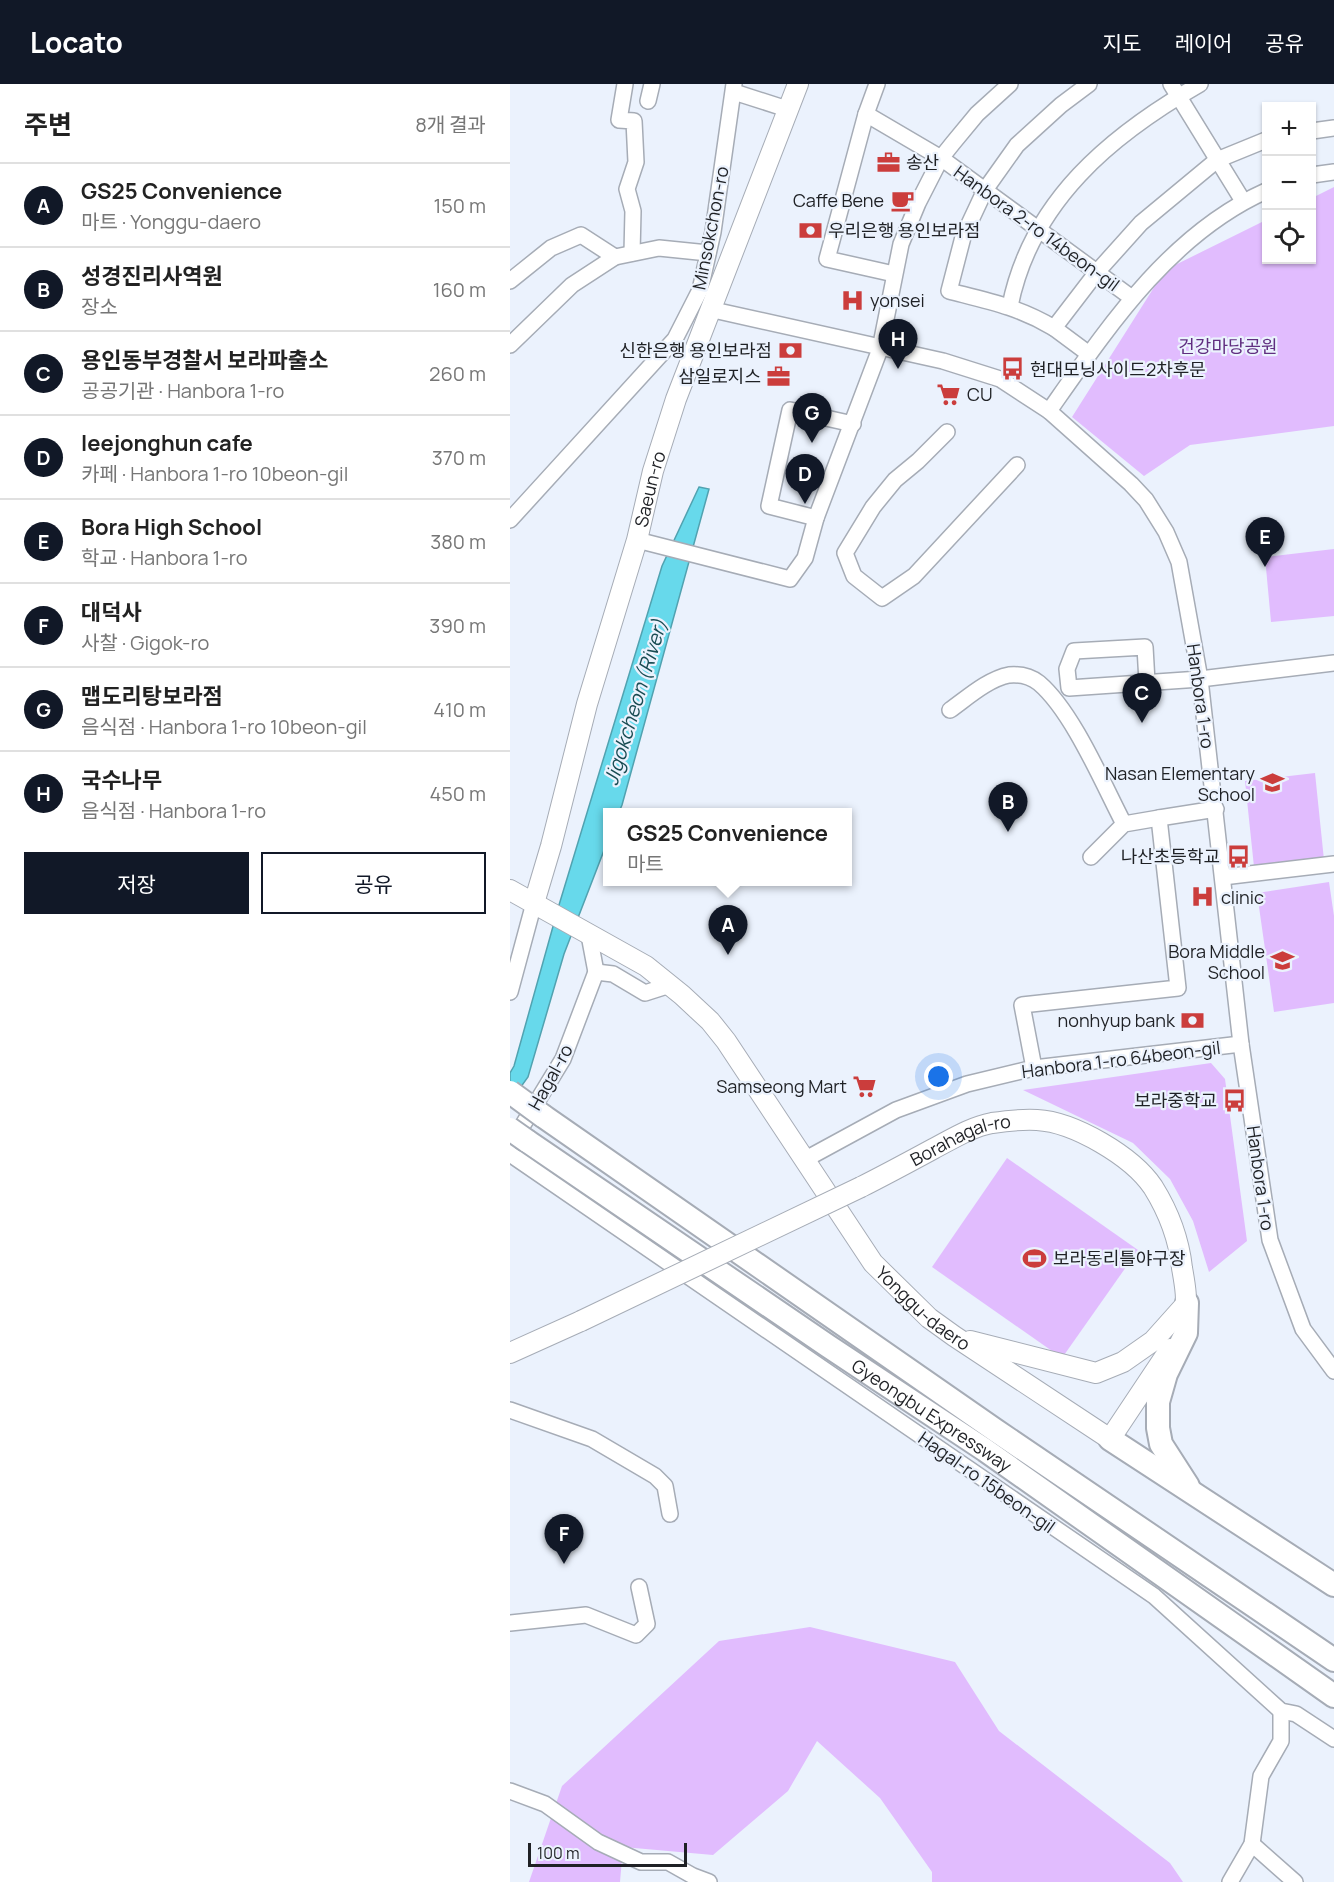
<!DOCTYPE html>
<html lang="ko">
<meta charset="utf-8">
<style>
body{margin:0;font-family:Manrope,"Noto Sans KR",sans-serif;background:#f6f6f6;color:#222}
.controls{position:absolute;right:18px;top:18px;display:grid;overflow:hidden;border-radius:0px;box-shadow:0 2px 4px #0004}
.controls button{width:54px;height:54px;display:grid;place-items:center;padding:0;border:0;border-bottom:2px solid #e0e0e0;background:#fff;color:#222;font:30px sans-serif}
.scale{position:absolute;left:18px;bottom:15px;width:159px;box-sizing:border-box;padding-left:6px;border:3px solid #1f2125;border-top:0;font-size:16px;line-height:21px;white-space:nowrap;color:#1f2125;-webkit-text-stroke:4px #ebf2fd;paint-order:stroke}
.you{position:absolute;left:429px;top:993px;width:21px;height:21px;margin:-15px;border:4px solid #fff;border-radius:50%;background:#1a73e8;box-shadow:0 0 0 9px #1a73e833}
.badge{display:grid;place-items:center;width:39px;height:39px;border-radius:50%;background:#111827;color:#fff;font-size:20px;font-weight:700}
.pin{position:absolute;translate:-50% -50px;filter:drop-shadow(0 2px 3px #0008)}
.pin::after{content:'';position:absolute;top:32px;width:21px;height:18px;background:inherit;clip-path:polygon(0 0,100% 0,50% 100%)}
.popup{position:absolute;left:93px;top:724px;width:249px;height:78px;box-sizing:border-box;display:grid;place-content:center;border-radius:0px;background:#fff;filter:drop-shadow(0 2px 4px #0005);font-size:20px;white-space:nowrap;color:#767676}
.popup b{font-size:22px;color:#222}
.popup::after{content:'';position:absolute;left:50%;top:100%;margin-left:-12px;border:12px solid transparent;border-top-color:#fff}
.list{margin:0;padding:0;list-style:none}
h2{display:flex;justify-content:space-between;align-items:center;height:78px;margin:0;padding:0 24px;font-size:26px}
h2 small{font-size:20px;font-weight:400;color:#767676}
.list li{display:grid;grid-template-columns:39px 1fr auto;gap:18px;align-items:center;box-sizing:border-box;height:84px;padding:0 24px;border-top:2px solid #e0e0e0}
.list b{display:block;font-size:22px;white-space:nowrap}
.list p{margin:0;font-size:20px;white-space:nowrap;color:#767676}
.list em{font-size:20px;font-style:normal;color:#767676}
.actions{display:flex;gap:12px;padding:18px 24px}
.actions a{flex:1;padding:14px 0;border:2px solid #111827;border-radius:0px;text-align:center;font-size:21px;color:#111827}
.actions .main{background:#111827;color:#fff}
.icon{flex:none;width:33px;height:33px;fill:none;stroke:currentColor;stroke-width:2;stroke-linecap:round;stroke-linejoin:round}
.map{position:relative;flex:none;width:824px;height:1798px;overflow:hidden}
header{display:flex;align-items:center;gap:36px;box-sizing:border-box;height:84px;padding:0 30px;background:#111827;color:#fff}
header strong{font-size:28px}
nav{display:flex;gap:33px;margin-inline-start:auto;font-size:21px}
main{display:flex}
aside{flex:1;background:#fff}
.map>svg:first-child{display:block}
.green{fill:#e1bcfe}
.water{fill:#67d9eb;stroke:#51a2b0;stroke-width:1.5}
.lines{fill:none;stroke-linecap:round;stroke-linejoin:round}
.minor-casing{stroke:#a6acb6;stroke-width:18}
.major-casing{stroke:#a6acb6;stroke-width:22}
.highway-casing{stroke:#a6acb6;stroke-width:26}
.minor{stroke:#fff;stroke-width:15}
.major{stroke:#fff;stroke-width:20}
.highway{stroke:#fff;stroke-width:22}
.major-bridge-casing{stroke:#a6acb6;stroke-width:22;stroke-linecap:butt}
.highway-bridge-casing{stroke:#a6acb6;stroke-width:26;stroke-linecap:butt}
.major-bridge{stroke:#fff;stroke-width:20}
.highway-bridge{stroke:#fff;stroke-width:22}
.labels{text-anchor:middle;dominant-baseline:central;stroke-width:4.5;stroke-linejoin:round;paint-order:stroke}
.poi-label{font-size:18px;fill:#1f2125;stroke:#ebf2fd;text-anchor:end}
.street-label{font-size:18px;fill:#1f2125;stroke:#ebf2fd}
.park-label{font-size:18px;fill:#602e80;stroke:#ebf2fd}
.water-label{font-size:20px;font-style:italic;fill:#194c53;stroke:#ebf2fd}
</style>
<header>
<strong>Locato</strong>
<nav><a>지도</a><a>레이어</a><a>공유</a></nav>
</header>
<main>
<aside>
<h2>주변<small>8개 결과</small></h2>
<ul class="list">
<li><span class="badge">A</span><div><b>GS25 Convenience</b><p>마트 · Yonggu-daero</p></div><em>150 m</em></li>
<li><span class="badge">B</span><div><b>성경진리사역원</b><p>장소</p></div><em>160 m</em></li>
<li><span class="badge">C</span><div><b>용인동부경찰서 보라파출소</b><p>공공기관 · Hanbora 1-ro</p></div><em>260 m</em></li>
<li><span class="badge">D</span><div><b>leejonghun cafe</b><p>카페 · Hanbora 1-ro 10beon-gil</p></div><em>370 m</em></li>
<li><span class="badge">E</span><div><b>Bora High School</b><p>학교 · Hanbora 1-ro</p></div><em>380 m</em></li>
<li><span class="badge">F</span><div><b>대덕사</b><p>사찰 · Gigok-ro</p></div><em>390 m</em></li>
<li><span class="badge">G</span><div><b>맵도리탕보라점</b><p>음식점 · Hanbora 1-ro 10beon-gil</p></div><em>410 m</em></li>
<li><span class="badge">H</span><div><b>국수나무</b><p>음식점 · Hanbora 1-ro</p></div><em>450 m</em></li>
</ul>
<div class="actions"><a class="main">저장</a><a>공유</a></div>
</aside>
<div class="map">
<svg width="824" height="1798" viewBox="0 0 824 1798">
<rect width="100%" height="100%" fill="#ebf2fd"/>
<!-- green -->
<g class="green">
<path d="M 824,103 L 824,342 L 680,361 L 634,392 L 562,333 L 655,186 L 756,136 L 756,176 L 802,176 L 802,114 Z"/>
<path d="M 824,465 L 824,532 L 761,538 L 755,473 Z"/>
<path d="M 805,689 L 814,776 L 744,783 L 735,697 Z"/>
<path d="M 819,798 L 824,832 L 824,919 L 764,928 L 747,809 Z"/>
<path d="M 701,979 L 715,995 L 737,1157 L 699,1188 L 683,1137 L 660,1095 L 623,1059 L 513,1006 Z"/>
<path d="M 497,1074 L 628,1166 L 552,1274 L 422,1183 Z"/>
<path d="M 300,1543 L 445,1578 L 489,1647 L 660,1779 L 673,1798 L 422,1798 L 422,1788 L 370,1714 L 307,1657 L 278,1707 L 203,1771 L 113,1763 L 110,1798 L 19,1798 L 52,1702 L 209,1557 Z"/>
</g>
<!-- water -->
<path class="water" d="M 189,403 L 199,405 L 112,721 L 109,728 L 98,728 L 98,756 L 54,870 L 18,993 L 0,1018 L 0,989 L 4,982 L 49,821 L 152,482 Z"/>
<g class="lines">
<defs>
<g id="minor">
<path d="M 115,0 L 109,36 L 124,37 L 126,78 L 117,105 L 123,127 L 122,169"/>
<path d="M 367,0 L 356,30 L 317,175 L 384,190"/>
<path d="M 579,0 L 551,21 L 507,61 L 475,106 L 453,153 L 439,207 C 478,217 509,223 544,244 L 587,188 L 631,139 L 707,76 L 756,56"/>
<path d="M 661,0 L 733,117"/>
<path d="M 224,8 L 277,25"/>
<path d="M 138,17 L 142,0"/>
<path d="M 356,30 L 431,74 L 622,214"/>
<path d="M 802,47 L 824,44"/>
<path d="M 802,91 L 824,88"/>
<path d="M 0,197 L 41,164 L 71,151 L 105,173"/>
<path d="M 500,222 C 521,117 601,51 690,0"/>
<path d="M 199,225 L 433,277 L 490,295 L 539,327 L 621,400 L 636,416 L 656,448 L 669,478 L 690,595 L 731,960 L 760,1156 L 793,1245 L 824,1287"/>
<path d="M 544,244 L 579,270"/>
<path d="M 0,261 L 62,201 L 105,173 L 149,164 L 198,169"/>
<path d="M 539,327 C 598,243 660,150 756,107"/>
<path d="M 437,348 L 408,377 L 385,396 L 363,423 L 335,469 L 344,492 L 372,514 L 404,492 L 507,381"/>
<path d="M 306,434 L 259,422 L 280,326 L 343,340"/>
<path d="M 0,436 L 165,255 L 190,206 L 203,148 L 224,0"/>
<path d="M 127,456 L 280,495 L 295,474 L 306,434 L 370,265 L 391,160 L 408,119 L 431,74 L 443,59 L 467,30 L 500,0"/>
<path d="M 637,598 L 635,563 L 564,567 L 557,585 L 559,604 L 690,595 L 824,579"/>
<path d="M 440,626 C 457,614 478,595 499,591 C 510,590 520,592 529,599 C 563,628 593,700 614,740"/>
<path d="M 581,773 L 614,740 L 649,734"/>
<path d="M 713,793 L 824,780"/>
<path d="M 79,851 L 86,888"/>
<path d="M 86,888 L 103,890 L 135,909 L 160,901"/>
<path d="M 0,908 L 24,819"/>
<path d="M 524,984 L 512,921 L 668,904 L 649,734 L 706,725"/>
<path d="M 3,1057 L 53,975 L 86,888"/>
<path d="M 0,1070 L 644,1512 L 771,1627 L 786,1630 L 824,1655"/>
<path d="M 294,1076 L 386,1026 L 457,1000 L 524,984 L 731,960"/>
<path d="M 0,1326 L 82,1355 L 145,1392 L 155,1402 L 160,1430"/>
<path d="M 0,1539 L 76,1531 L 126,1551 L 137,1540 L 129,1503"/>
<path d="M 0,1707 L 35,1720 L 88,1758 L 131,1778 L 158,1778 L 183,1792 L 199,1798"/>
<path d="M 742,1760 L 785,1798"/>
<path d="M 720,1798 L 742,1760 L 751,1692 L 771,1657 L 771,1627"/>
</g>
<g id="major">
<path id="s1" d="M 0,806 L 136,882 L 172,911 L 200,937 L 216,957 L 363,1179 L 419,1234 L 444,1252 L 600,1355 L 660,1265"/>
<path id="s2" d="M 24,819 L 41,762 L 77,620 L 127,456 L 143,387 L 166,315 L 288,0"/>
<path id="s3" d="M 351,1103 C 375,1091 399,1078 423,1065 C 442,1055 461,1043 482,1039 C 496,1037 512,1035 527,1036 C 564,1038 622,1072 643,1103 C 658,1127 669,1156 672,1184 C 675,1201 678,1216 674,1233"/>
<path d="M 460,1257 L 586,1289 L 613,1278 L 643,1257 L 677,1219"/>
<path d="M 0,1269 L 71,1237"/>
</g>
<g id="highway">
<path d="M 33,1032 L 485,1346 L 824,1576"/>
<path id="s4" d="M 17,1057 L 318,1262 L 475,1366 L 824,1612"/>
<path d="M 677,1219 L 676,1249 L 656,1290 L 648,1318 L 648,1344 L 651,1360 L 678,1402"/>
<path d="M 600,1355 L 824,1501"/>
</g>
</defs>
<!-- minor casing -->
<use href="#minor" class="minor-casing"/>
<!-- major casing -->
<use href="#major" class="major-casing"/>
<!-- highway casing -->
<use href="#highway" class="highway-casing"/>
<!-- minor -->
<use href="#minor" class="minor"/>
<!-- major -->
<use href="#major" class="major"/>
<!-- highway -->
<use href="#highway" class="highway"/>
<defs>
<path id="major-bridge" d="M 71,1237 L 351,1103"/>
<g id="highway-bridge">
<path d="M 0,1008 L 33,1032"/>
<path d="M 0,1045 L 17,1057"/>
</g>
</defs>
<!-- major-bridge casing -->
<use href="#major-bridge" class="major-bridge-casing"/>
<!-- highway-bridge casing -->
<use href="#highway-bridge" class="highway-bridge-casing"/>
<!-- major-bridge -->
<use href="#major-bridge" class="major-bridge"/>
<!-- highway-bridge -->
<use href="#highway-bridge" class="highway-bridge"/>
</g>
<!-- icons -->
<defs>
<symbol id="office-bare" viewBox="-9 -9 18 18"><path d="M-6-3h4V-5.5h4V-3h4V5H-6ZM-1-4.5V-3h2v-1.5ZM-6 0V1H6V0Z" fill="#cb3d3c" stroke="#ebf2fd" stroke-width="2.5" paint-order="stroke"/></symbol>
<symbol id="cafe-bare" viewBox="-9 -9 18 18"><path d="M-5.5-4.5H6V0H3Q3 3.5 0 3.5H-2.5Q-5.5 3.5-5.5 0ZM3-3.2v2h1.7v-2ZM-6 4.5H4V6H-6Z" fill="#cb3d3c" stroke="#ebf2fd" stroke-width="2.5" paint-order="stroke"/></symbol>
<symbol id="bank-bare" viewBox="-9 -9 18 18"><path d="M-6-4H6V4H-6ZM0-2.3a2.3 2.3 0 1 0 0 4.6a2.3 2.3 0 1 0 0-4.6Z" fill="#cb3d3c" stroke="#ebf2fd" stroke-width="2.5" paint-order="stroke"/></symbol>
<symbol id="hospital-bare" viewBox="-9 -9 18 18"><path d="M-5-5h3v3.5h4V-5h3V5h-3V1.5h-4V5h-3Z" fill="#cb3d3c" stroke="#ebf2fd" stroke-width="2.5" paint-order="stroke"/></symbol>
<symbol id="bus-bare" viewBox="-9 -9 18 18"><path d="M-5-6H5V4H4V6H2V4H-2V6H-4V4H-5ZM-3.5-4V0h7V-4ZM-3.5 1.2v1.5H-2V1.2ZM2 1.2v1.5H3.5V1.2Z" fill="#cb3d3c" stroke="#ebf2fd" stroke-width="2.5" paint-order="stroke"/></symbol>
<symbol id="supermarket-bare" viewBox="-9 -9 18 18"><path d="M-6-5.5h2.5l.6 2H6L4.5 2H-2.5L-4.4-4H-6ZM-1.5 3.2a1.3 1.3 0 1 0 .1 0ZM3 3.2a1.3 1.3 0 1 0 .1 0Z" fill="#cb3d3c" stroke="#ebf2fd" stroke-width="2.5" paint-order="stroke"/></symbol>
<symbol id="school-bare" viewBox="-9 -9 18 18"><path d="M0-5L7-2L0 1L-7-2ZM-4 1L0 2.5L4 1V4Q0 6-4 4Z" fill="#cb3d3c" stroke="#ebf2fd" stroke-width="2.5" paint-order="stroke"/></symbol>
<symbol id="stadium-bare" viewBox="-9 -9 18 18"><path d="M0-5a6.5 5 0 1 0 0 10a6.5 5 0 1 0 0-10ZM-3.5-1.8h7v3.6h-7Z" fill="#cb3d3c" stroke="#ebf2fd" stroke-width="2.5" paint-order="stroke"/></symbol>
</defs>
<g fill-rule="evenodd">
<use href="#office-bare" x="362" y="62" width="33" height="33"/>
<use href="#cafe-bare" x="376" y="100" width="33" height="33"/>
<use href="#bank-bare" x="284" y="130" width="33" height="33"/>
<use href="#hospital-bare" x="326" y="200" width="33" height="33"/>
<use href="#bank-bare" x="264" y="250" width="33" height="33"/>
<use href="#bus-bare" x="486" y="268" width="33" height="33"/>
<use href="#office-bare" x="252" y="276" width="33" height="33"/>
<use href="#supermarket-bare" x="422" y="294" width="33" height="33"/>
<use href="#school-bare" x="746" y="682" width="33" height="33"/>
<use href="#bus-bare" x="712" y="756" width="33" height="33"/>
<use href="#hospital-bare" x="676" y="796" width="33" height="33"/>
<use href="#school-bare" x="756" y="860" width="33" height="33"/>
<use href="#bank-bare" x="666" y="920" width="33" height="33"/>
<use href="#supermarket-bare" x="338" y="986" width="33" height="33"/>
<use href="#bus-bare" x="708" y="1000" width="33" height="33"/>
<use href="#stadium-bare" x="508" y="1158" width="33" height="33"/>
</g>
<g class="labels">
<!-- poi labels -->
<g class="poi-label">
<text x="396" y="78" text-anchor="start">송산</text>
<text x="374" y="116">Caffe Bene</text>
<text x="318" y="146" text-anchor="start">우리은행 용인보라점</text>
<text x="360" y="216" text-anchor="start">yonsei</text>
<text x="262" y="266">신한은행 용인보라점</text>
<text x="520" y="285" text-anchor="start">현대모닝사이드2차후문</text>
<text x="251" y="292">삼일로지스</text>
<text x="457" y="310" text-anchor="start">CU</text>
<text x="745" y="689">Nasan Elementary<tspan x="745" dy="21">School</tspan></text>
<text x="710" y="772">나산초등학교</text>
<text x="711" y="813" text-anchor="start">clinic</text>
<text x="755" y="867">Bora Middle<tspan x="755" dy="21">School</tspan></text>
<text x="665" y="936">nonhyup bank</text>
<text x="337" y="1002">Samseong Mart</text>
<text x="707" y="1016">보라중학교</text>
<text x="543" y="1174" text-anchor="start">보라동리틀야구장</text>
</g>
<!-- street labels -->
<g class="street-label">
<text transform="translate(200 144) rotate(-79)">Minsokchon-ro</text>
<text transform="translate(527 144) rotate(36)">Hanbora 2-ro 14beon-gil</text>
<text stroke="none"><textPath href="#s2" startOffset="430">Saeun-ro</textPath></text>
<text transform="translate(691 612) rotate(82)">Hanbora 1-ro</text>
<text transform="translate(611 975) rotate(-7)">Hanbora 1-ro 64beon-gil</text>
<text transform="translate(40 993) rotate(-61)">Hagal-ro</text>
<text stroke="none"><textPath href="#s3" startOffset="111">Borahagal-ro</textPath></text>
<text transform="translate(751 1094) rotate(82)">Hanbora 1-ro</text>
<text stroke="none"><textPath href="#s1" startOffset="600">Yonggu-daero</textPath></text>
<text stroke="none"><textPath href="#s4" startOffset="489">Gyeongbu Expressway</textPath></text>
<text transform="translate(477 1398) rotate(35)">Hagal-ro 15beon-gil</text>
</g>
<!-- park labels -->
<g class="park-label">
<text x="718" y="262">건강마당공원</text>
</g>
<!-- water labels -->
<g class="water-label">
<text transform="translate(125 618) rotate(-73)">Jigokcheon (River)</text>
</g>
</g>
</svg>
<div class="controls">
<button>+</button>
<button>−</button>
<button><svg class="icon" aria-label="locate" viewBox="0 0 24 24"><circle cx="12" cy="12" r="6"/><path d="M12 2v4M12 18v4M2 12h4M18 12h4"/></svg></button>
</div>
<div class="scale">100 m</div>
<div class="you"></div>
<div class="pin badge" style="left:218px;top:871px">A</div>
<div class="popup"><b>GS25 Convenience</b>마트</div>
<div class="pin badge" style="left:498px;top:748px">B</div>
<div class="pin badge" style="left:632px;top:639px">C</div>
<div class="pin badge" style="left:295px;top:420px">D</div>
<div class="pin badge" style="left:755px;top:483px">E</div>
<div class="pin badge" style="left:54px;top:1480px">F</div>
<div class="pin badge" style="left:302px;top:359px">G</div>
<div class="pin badge" style="left:388px;top:285px">H</div>
</div>
</main>
